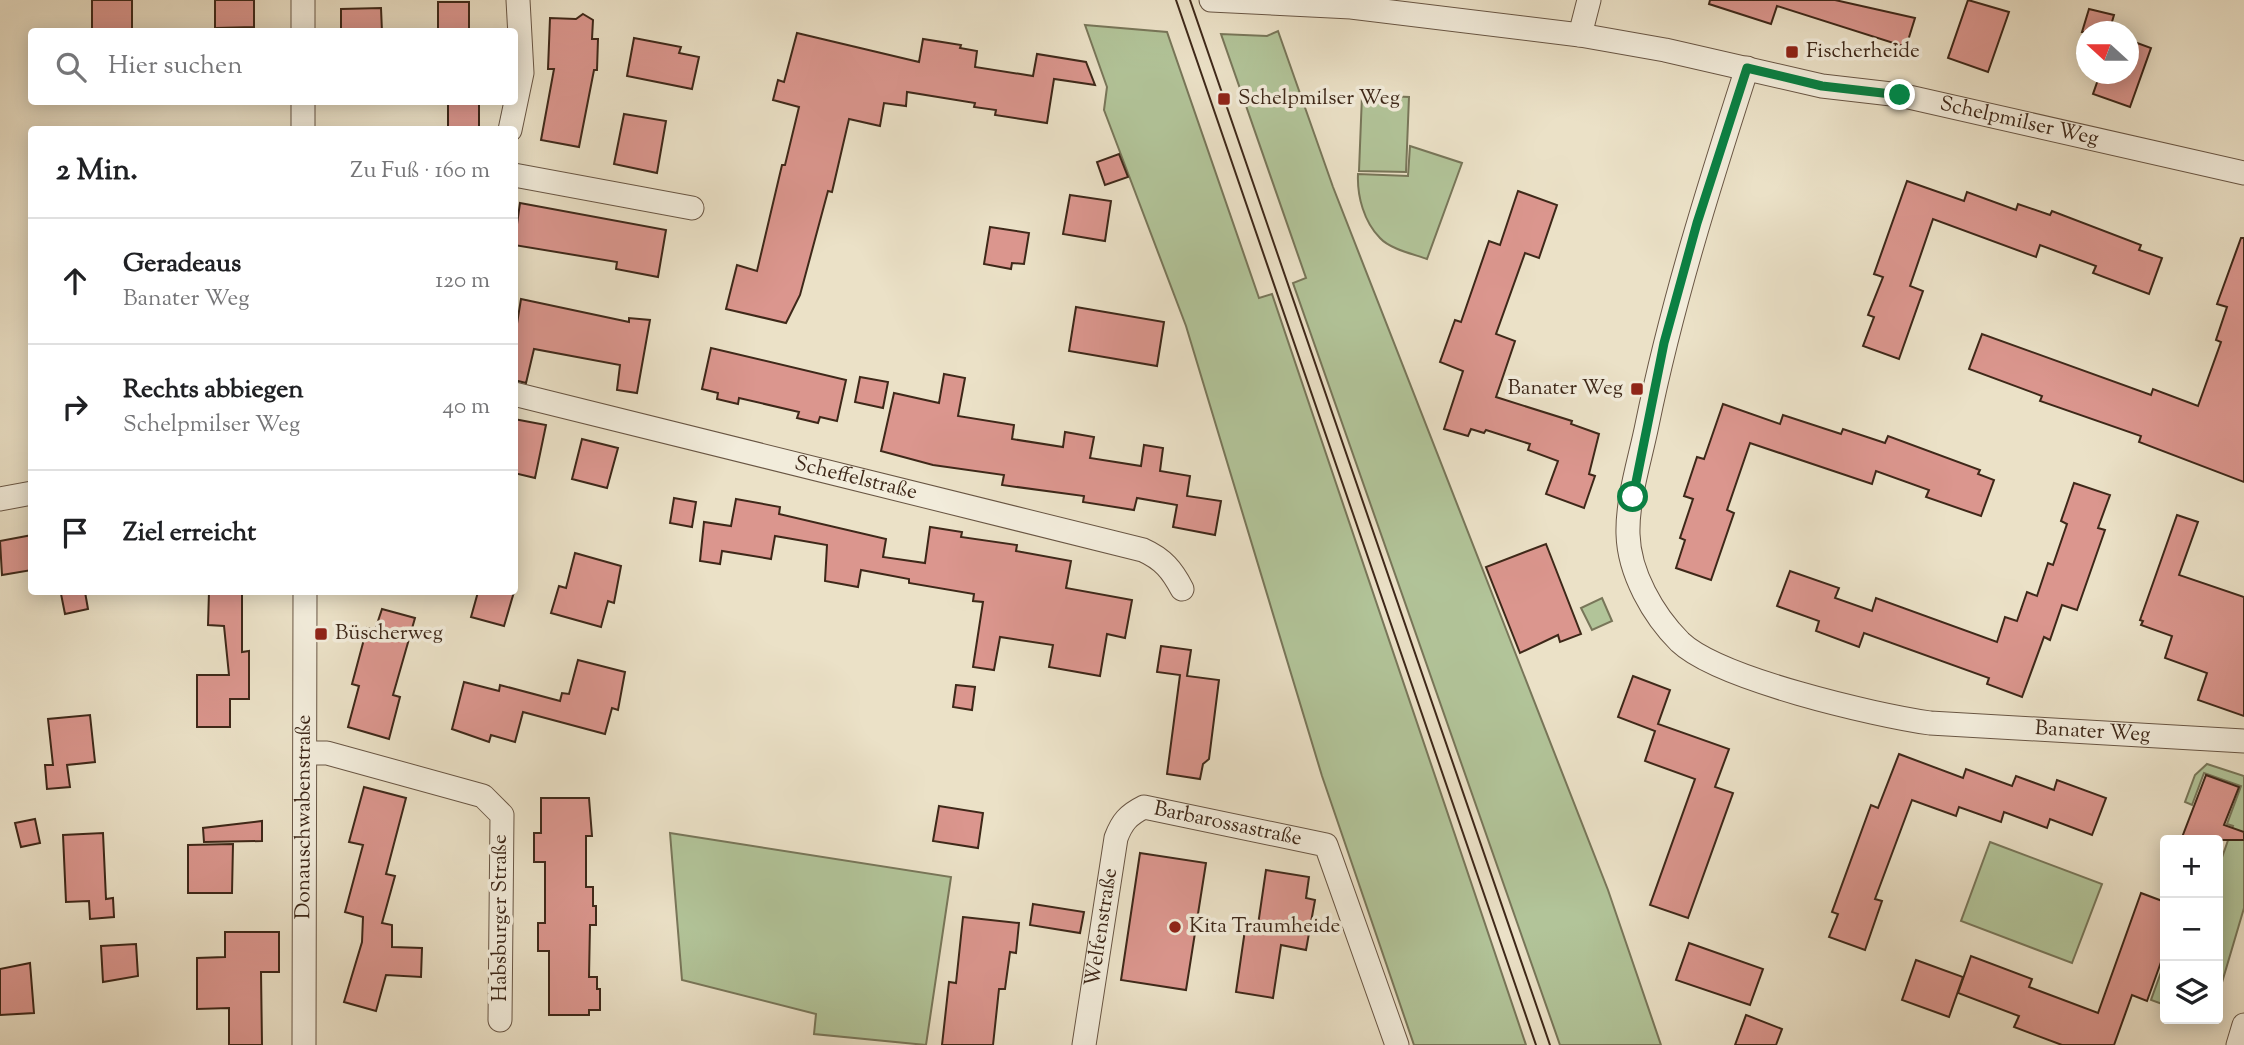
<!DOCTYPE html>
<html lang="de">
<meta charset="utf-8">
<style>
body{margin:0;font-family:"Sorts Mill Goudy",serif;background:#f6f6f6;color:#202124}
.controls{position:absolute;right:21px;bottom:21px;display:grid;overflow:hidden;border-radius:7px;box-shadow:0 4px 18px #0003}
.controls button{width:63px;height:63px;display:grid;place-items:center;padding:0;border:0;border-bottom:2px solid #e0e0e0;background:#fff;color:#202124;font:35px sans-serif}
.compass{position:absolute;left:2076px;top:21px;width:63px;height:63px;border-radius:50%;background:#fff;box-shadow:0 4px 18px #0003;rotate:291deg}
.stop{position:absolute;width:21px;height:21px;margin:-16px;border:5px solid #0b8043;border-radius:50%;background:#fff}
.stop.end{background:#0b8043;border-color:#fff;box-shadow:0 2px 7px #0008}
.list{margin:0;padding:0;list-style:none}
h2{display:flex;justify-content:space-between;align-items:center;height:91px;margin:0;padding:0 28px;font-size:30px}
h2 small{font-size:23px;font-weight:400;color:#757577}
.list li{display:grid;grid-template-columns:46px 1fr auto;gap:21px;align-items:center;box-sizing:border-box;height:126px;padding:0 28px;border-top:2px solid #e0e0e0}
.list b{display:block;font-size:26px;white-space:nowrap}
.list p{margin:0;font-size:23px;white-space:nowrap;color:#757577}
.list em{font-size:23px;font-style:normal;color:#757577}
.icon{flex:none;width:38px;height:38px;fill:none;stroke:currentColor;stroke-width:2;stroke-linecap:round;stroke-linejoin:round}
.map{position:relative;flex:none;width:2244px;height:1045px;overflow:hidden}
.search{position:absolute;background:#fff;box-shadow:0 4px 18px #0003;left:28px;top:28px;width:490px;height:77px;display:flex;align-items:center;gap:18px;box-sizing:border-box;padding:0 24px;border-radius:7px;color:#757577;font-size:26px}
.panel{position:absolute;background:#fff;box-shadow:0 4px 18px #0003;left:28px;top:126px;width:490px;height:469px;border-radius:7px}
.map>svg:first-child{display:block}
.green{fill:#b2c499;stroke:#787659;stroke-width:2}
.building{fill:#db968e;stroke:#3e2819;stroke-width:2}
.lines{fill:none;stroke-linecap:round;stroke-linejoin:round}
.street-casing{stroke:#695644;stroke-width:25}
.street{stroke:#f2ecdb;stroke-width:23}
.tram{stroke:#3e2819;stroke-width:2}
.route{stroke:#0b8043;stroke-width:9}
.poi-dot{fill:#8f2418;stroke:#f2ecdb;stroke-width:2.5}
.labels{text-anchor:middle;dominant-baseline:central;stroke-width:7;stroke-linejoin:round;paint-order:stroke}
.poi-label{font-size:21px;fill:#3e2819;stroke:#f2ecdb;text-anchor:start}
.street-label{font-size:21px;fill:#3e2819;stroke:#f2ecdb}
</style>
<div class="map">
<svg width="2244" height="1045" viewBox="0 0 2244 1045">
<rect width="100%" height="100%" fill="#ebe1c7"/>
<filter id="stains"><feTurbulence type="fractalNoise" baseFrequency=".00286" numOctaves="4"/><feColorMatrix values="0 0 0 0 .2 0 0 0 0 .09 0 0 0 0 .02 0 0 0 .5 -.17"/></filter>
<radialGradient id="worn" r=".72"><stop offset=".6" stop-color="#630" stop-opacity="0"/><stop offset="1" stop-color="#630" stop-opacity=".3"/></radialGradient>
<!-- green -->
<g class="green">
<path d="M 1085,25 L 1167,32 L 1259,298 L 1272,294 L 1526,1045 L 1414,1045 L 1322,776 L 1186,326 L 1104,110 L 1107,87 Z"/>
<path d="M 1278,31 L 1333,187 L 1608,890 L 1661,1045 L 1560,1045 L 1293,283 L 1306,278 L 1221,34 L 1267,36 Z"/>
<path d="M 1362,95 L 1409,97 L 1406,172 L 1359,171 Z"/>
<path d="M 1410,146 L 1462,163 L 1427,259 C 1413,254 1390,249 1380,238 C 1364,222 1357,196 1358,174 L 1408,176 Z"/>
<path d="M 1602,598 L 1612,621 L 1592,630 L 1581,608 Z"/>
<path d="M 2207,764 L 2244,776 L 2244,908 L 2218,996 L 2218,869 L 2233,826 L 2227,824 L 2241,786 L 2204,773 L 2192,805 L 2185,802 L 2195,775 Z"/>
<path d="M 670,833 L 951,877 L 926,1045 L 814,1034 L 816,1014 L 682,980 Z"/>
<path d="M 1990,842 L 2102,884 L 2072,963 L 1961,921 Z"/>
<path d="M 2165,961 L 2165,1005 L 2151,1000 Z"/>
</g>
<!-- building -->
<g class="building">
<rect x="92" y="0" width="40" height="32"/>
<path d="M 215,0 L 254,0 L 254,27 L 215,28 Z"/>
<path d="M 1710,0 L 1835,0 L 1915,18 L 1906,47 L 1777,6 L 1771,24 L 1709,4 Z"/>
<path d="M 1968,0 L 2009,12 L 1988,72 L 1948,58 Z"/>
<rect x="438" y="2" width="31" height="30"/>
<path d="M 381,8 L 382,32 L 341,32 L 341,9 Z"/>
<path d="M 2089,9 L 2114,15 L 2109,32 L 2082,32 Z"/>
<path d="M 583,14 L 593,20 L 592,39 L 598,39 L 597,70 L 594,70 L 579,147 L 541,140 L 554,69 L 548,69 L 550,18 L 576,19 Z"/>
<path d="M 797,33 L 919,62 L 923,39 L 961,45 L 960,48 L 977,51 L 975,67 L 1033,76 L 1037,54 L 1086,62 L 1095,85 L 1054,79 L 1047,123 L 995,115 L 996,110 L 974,107 L 975,103 L 907,92 L 906,106 L 884,103 L 880,126 L 849,119 L 832,192 L 828,191 L 800,295 L 786,323 L 726,309 L 737,265 L 757,271 L 782,165 L 785,165 L 799,107 L 773,100 L 778,80 L 784,82 Z"/>
<path d="M 634,38 L 681,47 L 679,53 L 699,57 L 692,89 L 627,76 Z"/>
<path d="M 2129,40 L 2151,48 L 2130,107 L 2093,94 L 2100,74 L 2129,74 Z"/>
<rect x="448" y="102" width="31" height="28"/>
<path d="M 624,114 L 666,121 L 657,173 L 614,164 Z"/>
<path d="M 1119,154 L 1128,177 L 1105,185 L 1097,162 Z"/>
<path d="M 1907,181 L 1964,201 L 1967,192 L 2016,210 L 2018,204 L 2050,215 L 2052,211 L 2141,245 L 2139,250 L 2162,258 L 2149,294 L 2093,273 L 2096,266 L 2040,245 L 2036,257 L 1933,219 L 1910,286 L 1923,291 L 1899,359 L 1863,346 L 1874,317 L 1868,315 L 1883,277 L 1874,274 Z"/>
<path d="M 1518,191 L 1557,205 L 1539,258 L 1525,253 L 1496,334 L 1515,341 L 1496,397 L 1572,421 L 1571,424 L 1599,434 L 1589,474 L 1595,476 L 1584,508 L 1546,494 L 1558,461 L 1528,450 L 1530,444 L 1486,430 L 1484,433 L 1471,429 L 1468,436 L 1444,429 L 1463,371 L 1440,362 L 1455,320 L 1461,322 L 1489,241 L 1500,245 Z"/>
<path d="M 1070,195 L 1111,201 L 1105,241 L 1063,234 Z"/>
<path d="M 520,203 L 666,230 L 658,277 L 616,269 L 617,262 L 514,245 Z"/>
<path d="M 990,227 L 1029,233 L 1024,264 L 1012,263 L 1011,269 L 984,264 Z"/>
<path d="M 2241,238 L 2244,238 L 2244,482 L 2139,442 L 2141,436 L 2040,401 L 2042,396 L 1969,369 L 1982,334 L 2151,395 L 2153,389 L 2198,406 L 2221,342 L 2216,340 L 2227,307 L 2217,304 Z"/>
<path d="M 521,299 L 629,322 L 629,318 L 650,320 L 637,393 L 617,390 L 620,365 L 534,349 L 526,383 L 514,380 L 514,342 Z"/>
<path d="M 1076,307 L 1164,322 L 1157,366 L 1069,351 Z"/>
<path d="M 711,348 L 846,380 L 837,421 L 820,417 L 818,423 L 797,418 L 799,412 L 739,398 L 738,404 L 717,399 L 718,393 L 702,389 Z"/>
<path d="M 944,374 L 965,378 L 958,416 L 1014,425 L 1012,439 L 1063,447 L 1065,432 L 1094,437 L 1090,458 L 1141,466 L 1144,445 L 1163,448 L 1160,471 L 1190,476 L 1187,496 L 1221,501 L 1215,535 L 1173,527 L 1177,505 L 1137,498 L 1134,510 L 1083,502 L 1084,496 L 1002,485 L 1004,475 L 933,465 L 881,451 L 894,393 L 939,403 Z"/>
<path d="M 860,377 L 888,382 L 883,408 L 855,402 Z"/>
<path d="M 1723,404 L 1780,424 L 1783,415 L 1841,434 L 1843,429 L 1885,443 L 1888,436 L 1980,470 L 1978,474 L 1994,480 L 1981,516 L 1926,497 L 1929,490 L 1876,471 L 1872,484 L 1750,443 L 1727,510 L 1734,513 L 1711,580 L 1676,568 L 1685,540 L 1680,538 L 1693,499 L 1684,496 L 1697,457 L 1704,459 Z"/>
<path d="M 514,419 L 546,425 L 535,478 L 514,473 Z"/>
<path d="M 582,439 L 618,448 L 607,488 L 572,479 Z"/>
<path d="M 2074,483 L 2110,495 L 2098,528 L 2105,530 L 2077,610 L 2062,605 L 2050,640 L 2044,637 L 2022,697 L 1987,684 L 1989,678 L 1864,633 L 1859,647 L 1816,631 L 1819,621 L 1777,606 L 1790,571 L 1839,588 L 1835,598 L 1872,611 L 1876,598 L 1997,642 L 2005,617 L 2017,621 L 2027,592 L 2037,596 L 2048,563 L 2053,565 L 2067,524 L 2061,521 Z"/>
<path d="M 674,498 L 696,502 L 692,527 L 670,523 Z"/>
<path d="M 736,499 L 780,507 L 779,514 L 886,539 L 883,557 L 925,563 L 930,527 L 962,532 L 961,537 L 1017,545 L 1016,551 L 1071,561 L 1066,588 L 1132,600 L 1125,638 L 1107,634 L 1100,676 L 1049,667 L 1053,645 L 1000,637 L 994,670 L 973,667 L 983,602 L 973,601 L 974,594 L 909,583 L 909,579 L 861,570 L 858,587 L 825,581 L 827,545 L 775,536 L 771,559 L 722,551 L 720,564 L 700,561 L 704,522 L 731,526 Z"/>
<path d="M 2177,515 L 2198,522 L 2179,575 L 2244,597 L 2244,716 L 2198,700 L 2207,673 L 2165,658 L 2172,636 L 2141,625 L 2143,621 L 2140,620 Z"/>
<path d="M 32,535 L 32,570 L 2,575 L 0,541 Z"/>
<path d="M 1546,544 L 1581,634 L 1560,642 L 1558,635 L 1520,653 L 1486,567 Z"/>
<path d="M 575,553 L 621,566 L 614,603 L 608,601 L 601,627 L 551,613 L 559,586 L 566,588 Z"/>
<path d="M 85,592 L 88,609 L 65,614 L 61,594 Z"/>
<path d="M 209,592 L 242,592 L 242,652 L 249,651 L 249,699 L 230,699 L 230,727 L 197,727 L 197,675 L 229,675 L 224,626 L 208,625 Z"/>
<path d="M 478,592 L 514,592 L 504,626 L 471,617 Z"/>
<path d="M 382,609 L 415,618 L 393,695 L 400,697 L 389,739 L 348,727 L 359,686 L 352,684 L 367,628 L 375,630 Z"/>
<path d="M 1161,646 L 1191,650 L 1187,676 L 1219,680 L 1209,759 L 1203,764 L 1200,779 L 1167,774 L 1180,675 L 1157,672 Z"/>
<path d="M 578,660 L 625,672 L 618,710 L 612,708 L 605,734 L 523,712 L 515,742 L 491,735 L 489,742 L 452,729 L 464,682 L 499,691 L 500,685 L 560,701 L 562,693 L 569,694 Z"/>
<path d="M 1633,676 L 1670,690 L 1658,724 L 1729,749 L 1715,787 L 1733,793 L 1688,918 L 1650,905 L 1695,779 L 1645,761 L 1655,731 L 1618,717 Z"/>
<path d="M 956,685 L 975,687 L 972,710 L 953,707 Z"/>
<path d="M 90,715 L 95,762 L 67,765 L 70,787 L 47,789 L 45,765 L 53,765 L 48,719 Z"/>
<path d="M 1899,754 L 1963,778 L 1966,769 L 2012,786 L 2016,776 L 2054,790 L 2057,780 L 2106,798 L 2092,835 L 2050,819 L 2047,828 L 2004,812 L 2001,822 L 1959,807 L 1956,816 L 1912,800 L 1875,899 L 1882,901 L 1865,950 L 1829,937 L 1838,914 L 1832,912 L 1871,805 L 1878,808 Z"/>
<path d="M 2206,775 L 2239,787 L 2224,825 L 2244,832 L 2244,840 L 2181,840 Z"/>
<path d="M 364,787 L 406,798 L 386,874 L 395,876 L 382,923 L 392,925 L 392,947 L 422,948 L 421,977 L 386,975 L 376,1011 L 344,1002 L 362,942 L 363,917 L 345,912 L 363,845 L 349,842 Z"/>
<path d="M 541,798 L 589,798 L 592,836 L 586,836 L 586,887 L 593,887 L 593,906 L 596,906 L 596,925 L 590,925 L 589,977 L 597,977 L 597,989 L 600,989 L 600,1010 L 589,1010 L 589,1015 L 549,1015 L 549,951 L 538,951 L 538,923 L 545,923 L 545,862 L 534,862 L 534,833 L 541,833 Z"/>
<path d="M 939,806 L 983,813 L 978,848 L 933,841 Z"/>
<path d="M 35,819 L 40,843 L 21,847 L 15,823 Z"/>
<path d="M 262,821 L 262,841 L 204,842 L 203,828 Z"/>
<path d="M 103,833 L 106,899 L 113,898 L 114,917 L 90,919 L 89,901 L 66,902 L 63,835 Z"/>
<path d="M 233,844 L 232,893 L 188,893 L 188,845 Z"/>
<path d="M 1140,853 L 1206,863 L 1186,990 L 1121,980 Z"/>
<path d="M 1266,870 L 1309,877 L 1306,898 L 1315,900 L 1306,950 L 1281,945 L 1273,998 L 1236,992 L 1246,923 L 1258,925 Z"/>
<path d="M 2141,893 L 2165,902 L 2165,951 L 2147,1001 L 2132,995 L 2114,1045 L 2062,1045 L 2014,1027 L 2019,1016 L 1958,993 L 1971,956 L 2032,979 L 2029,987 L 2098,1013 Z"/>
<path d="M 1033,904 L 1084,912 L 1080,933 L 1030,925 Z"/>
<path d="M 963,917 L 1019,923 L 1016,953 L 1010,952 L 1005,989 L 999,989 L 993,1045 L 942,1045 L 949,982 L 956,983 Z"/>
<path d="M 225,932 L 279,932 L 279,972 L 261,972 L 262,1045 L 229,1045 L 229,1008 L 197,1009 L 197,958 L 225,957 Z"/>
<path d="M 1689,943 L 1763,969 L 1750,1005 L 1676,980 Z"/>
<path d="M 136,944 L 138,976 L 103,982 L 101,946 Z"/>
<path d="M 1916,960 L 1963,977 L 1949,1017 L 1902,1000 Z"/>
<path d="M 30,963 L 34,1013 L 0,1015 L 0,969 Z"/>
<path d="M 1746,1015 L 1782,1029 L 1776,1045 L 1735,1045 Z"/>
</g>
<g class="lines">
<defs>
<g id="street">
<path d="M 303,0 L 303,32"/>
<path id="s1" d="M 1211,0 L 1351,7 L 1580,35 L 1665,50 L 1822,86 L 1900,95 L 2244,173"/>
<path d="M 1580,35 L 1589,0"/>
<path id="s2" d="M 1747,68 C 1709,186 1672,303 1647,425 C 1640,460 1627,499 1628,534 C 1629,573 1653,615 1680,642 C 1719,679 1874,715 1930,723 L 2244,741"/>
<path d="M 303,102 L 303,130"/>
<path d="M 510,130 L 522,73 L 518,0"/>
<path d="M 514,175 L 692,208"/>
<path id="s3" d="M 514,394 L 1143,550 C 1163,559 1172,570 1182,589"/>
<path d="M 0,499 L 32,493"/>
<path d="M 307,753 L 327,753 L 483,796 L 502,815 L 500,1020"/>
<path id="s4" d="M 304,1045 L 305,592"/>
<path id="s5" d="M 1084,1045 L 1116,838 C 1122,822 1128,815 1144,807 L 1326,845 L 1397,1045"/>
<path d="M 2238,1045 L 2244,1025"/>
</g>
</defs>
<!-- street casing -->
<use href="#street" class="street-casing"/>
<!-- street -->
<use href="#street" class="street"/>
<!-- tram -->
<g class="tram">
<path d="M 1176,0 L 1536,1045"/>
<path d="M 1190,0 L 1550,1045"/>
</g>
</g>
<g class="lines">
<!-- route -->
<path class="route" d="M 1633,497 L 1664,343 L 1697,223 L 1747,68 L 1822,86 L 1900,95"/>
</g>
<!-- markers -->
<g class="poi-dot">
<rect x="1785" y="45" width="14" height="14" rx="3.5"/>
<rect x="1217" y="92" width="14" height="14" rx="3.5"/>
<rect x="1630" y="382" width="14" height="14" rx="3.5"/>
<rect x="314" y="627" width="14" height="14" rx="3.5"/>
<circle cx="1175" cy="927" r="7"/>
</g>
<g class="labels">
<!-- poi labels -->
<g class="poi-label">
<text x="1806" y="52">Fischerheide</text>
<text x="1238" y="99">Schelpmilser Weg</text>
<text x="1623" y="389" text-anchor="end">Banater Weg</text>
<text x="335" y="634">Büscherweg</text>
<text x="1189" y="927">Kita Traumheide</text>
</g>
<!-- street labels -->
<g class="street-label">
<text stroke="none"><textPath href="#s1" startOffset="819">Schelpmilser Weg</textPath></text>
<text stroke="none"><textPath href="#s3" startOffset="352">Scheffelstraße</textPath></text>
<text stroke="none"><textPath href="#s2" startOffset="1032">Banater Weg</textPath></text>
<text stroke="none"><textPath href="#s4" startOffset="228">Donauschwabenstraße</textPath></text>
<text stroke="none"><textPath href="#s5" startOffset="338">Barbarossastraße</textPath></text>
<text transform="translate(501 918) rotate(-90)">Habsburger Straße</text>
<text stroke="none"><textPath href="#s5" startOffset="119">Welfenstraße</textPath></text>
</g>
</g>
<rect width="100%" height="100%" filter="url(#stains)"/>
<rect width="100%" height="100%" fill="url(#worn)"/>
</svg>
<div class="controls">
<button>+</button>
<button>−</button>
<button><svg class="icon" aria-label="layers" viewBox="0 0 24 24"><path d="M12 4l9 5-9 5-9-5zM3 14l9 5 9-5"/></svg></button>
</div>
<svg class="compass" viewBox="-18 -18 36 36"><path d="M0-13l5 13h-10z" fill="#e53935"/><path d="M0 13l5-13h-10z" fill="#757577"/></svg>
<div class="stop" style="left:1633px;top:497px"></div>
<div class="stop end" style="left:1900px;top:95px"></div>
<div class="search"><svg class="icon" aria-label="search" viewBox="0 0 24 24"><circle cx="10" cy="10" r="6"/><path d="M15 15l6 6"/></svg>Hier suchen</div>
<section class="panel">
<h2>2 Min.<small>Zu Fuß · 160 m</small></h2>
<ul class="list">
<li><svg class="icon" aria-label="ahead" viewBox="0 0 24 24"><path d="M12 20V5M6 11l6-6 6 6"/></svg><div><b>Geradeaus</b><p>Banater Weg</p></div><em>120 m</em></li>
<li><svg class="icon" aria-label="right" viewBox="0 0 24 24"><path d="M7 20v-9h11M14 6l5 5-5 5"/></svg><div><b>Rechts abbiegen</b><p>Schelpmilser Weg</p></div><em>40 m</em></li>
<li><svg class="icon" aria-label="arrive" viewBox="0 0 24 24"><path d="M6 21V4h12l-3 4 3 4H6"/></svg><div><b>Ziel erreicht</b></div></li>
</ul>
</section>
</div>
